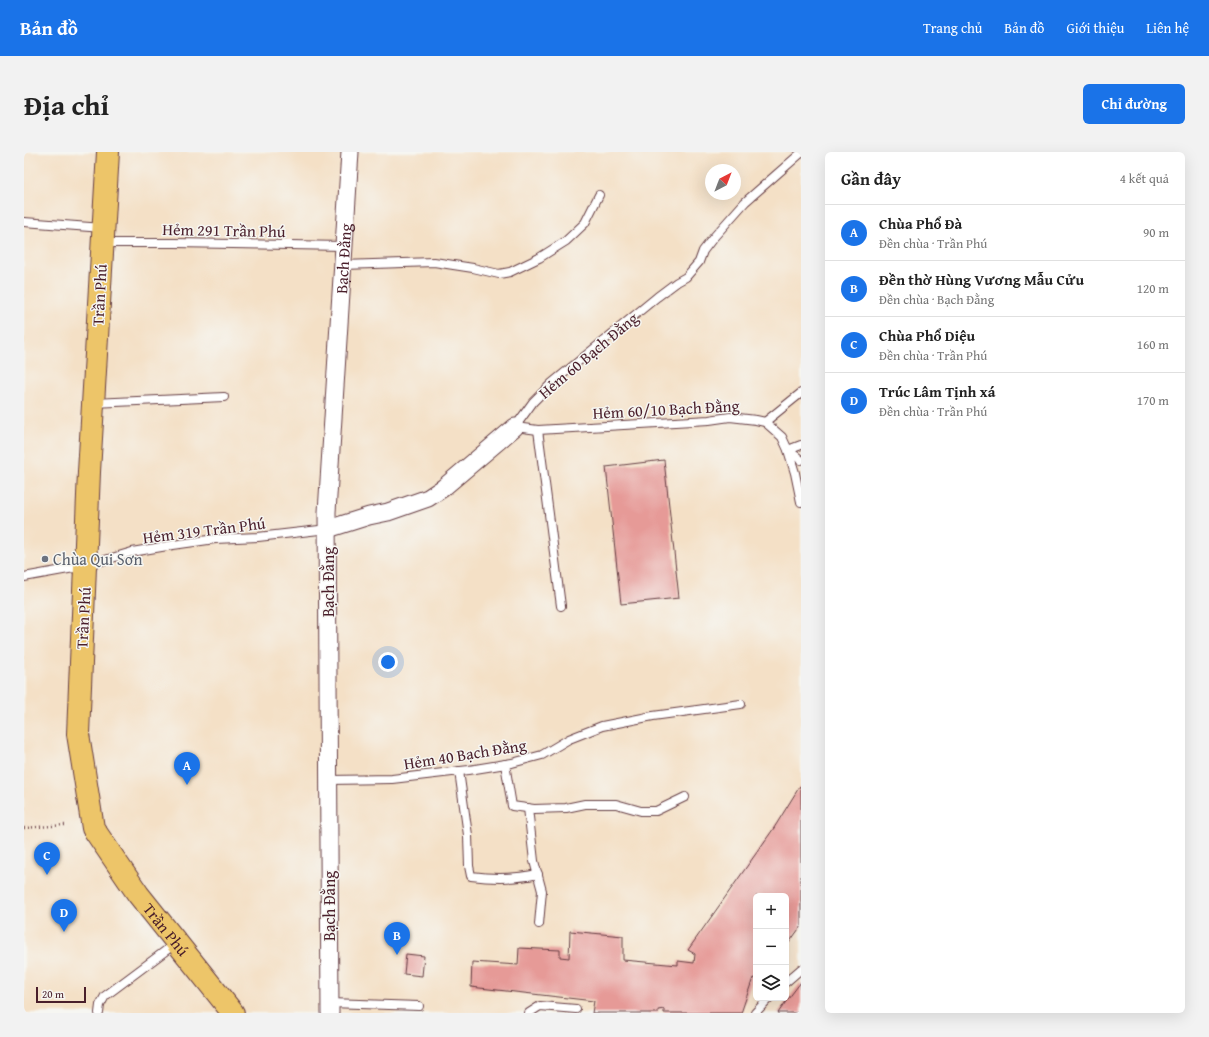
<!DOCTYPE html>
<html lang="vi">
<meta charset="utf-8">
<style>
body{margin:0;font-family:"Gentium Book Plus",serif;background:#f2f2f2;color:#222}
.controls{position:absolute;right:12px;bottom:12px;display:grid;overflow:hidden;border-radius:6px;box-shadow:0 4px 16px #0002}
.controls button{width:36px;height:36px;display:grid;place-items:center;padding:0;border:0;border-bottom:1px solid #e0e0e0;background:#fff;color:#222;font:20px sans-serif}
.compass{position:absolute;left:681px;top:12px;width:36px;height:36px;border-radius:50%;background:#fff;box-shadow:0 4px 16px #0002;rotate:42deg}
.scale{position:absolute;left:12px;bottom:10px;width:50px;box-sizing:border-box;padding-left:4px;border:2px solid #4a1f2b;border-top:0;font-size:11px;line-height:14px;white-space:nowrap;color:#4a1f2b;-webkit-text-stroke:3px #f6f6f2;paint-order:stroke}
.you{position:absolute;left:364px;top:510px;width:14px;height:14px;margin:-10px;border:3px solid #fff;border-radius:50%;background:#1a73e8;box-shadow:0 0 0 6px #1a73e833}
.badge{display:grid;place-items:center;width:26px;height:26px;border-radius:50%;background:#1a73e8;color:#fff;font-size:13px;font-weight:700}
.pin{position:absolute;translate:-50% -33px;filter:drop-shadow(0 1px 2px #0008)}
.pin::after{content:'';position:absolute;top:21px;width:14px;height:12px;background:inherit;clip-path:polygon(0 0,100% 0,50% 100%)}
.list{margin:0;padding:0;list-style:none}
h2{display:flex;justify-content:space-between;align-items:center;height:52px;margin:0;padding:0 16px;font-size:17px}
h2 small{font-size:13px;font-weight:400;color:#767676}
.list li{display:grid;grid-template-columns:26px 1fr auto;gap:12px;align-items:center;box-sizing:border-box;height:56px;padding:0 16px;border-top:1px solid #e0e0e0}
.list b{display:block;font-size:15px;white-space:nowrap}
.list p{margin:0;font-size:13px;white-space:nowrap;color:#767676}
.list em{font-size:13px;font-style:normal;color:#767676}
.icon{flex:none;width:22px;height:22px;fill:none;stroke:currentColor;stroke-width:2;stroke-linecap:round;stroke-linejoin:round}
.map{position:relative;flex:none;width:777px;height:861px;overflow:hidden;border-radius:6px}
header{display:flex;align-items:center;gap:24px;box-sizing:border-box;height:56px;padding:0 20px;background:#1a73e8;color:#fff}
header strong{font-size:19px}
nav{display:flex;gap:22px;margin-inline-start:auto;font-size:14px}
.intro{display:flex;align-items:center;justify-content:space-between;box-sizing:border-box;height:96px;padding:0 24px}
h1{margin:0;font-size:28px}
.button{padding:10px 18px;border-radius:6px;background:#1a73e8;color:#fff;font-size:14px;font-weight:700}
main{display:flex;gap:24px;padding:0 24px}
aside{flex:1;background:#fff;border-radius:6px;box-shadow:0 4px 16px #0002}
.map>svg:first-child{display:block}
.building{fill:#e69a97}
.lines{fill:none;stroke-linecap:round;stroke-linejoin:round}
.service-casing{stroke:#643c42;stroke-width:10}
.minor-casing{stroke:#643c42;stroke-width:19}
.primary-casing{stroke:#643c42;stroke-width:24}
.path{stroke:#643c42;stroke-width:2.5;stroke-dasharray:1 3;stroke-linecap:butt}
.service{stroke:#fff;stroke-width:8}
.minor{stroke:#fff;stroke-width:17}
.primary{stroke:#edc569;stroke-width:22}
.worship-dot{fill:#6b7280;stroke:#f6f6f2;stroke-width:1.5}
.labels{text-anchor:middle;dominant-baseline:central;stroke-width:3;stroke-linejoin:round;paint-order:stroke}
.street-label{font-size:16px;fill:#4a1f2b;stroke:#f6f6f2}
.worship-label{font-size:16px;fill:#5b616d;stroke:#f6f6f2;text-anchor:start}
</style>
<header>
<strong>Bản đồ</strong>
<nav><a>Trang chủ</a><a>Bản đồ</a><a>Giới thiệu</a><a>Liên hệ</a></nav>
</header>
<div class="intro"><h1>Địa chỉ</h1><a class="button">Chỉ đường</a></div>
<main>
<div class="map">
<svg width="777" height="861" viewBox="0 0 777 861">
<rect width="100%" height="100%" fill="#f6f6f2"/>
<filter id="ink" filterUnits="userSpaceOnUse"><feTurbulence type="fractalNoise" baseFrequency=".025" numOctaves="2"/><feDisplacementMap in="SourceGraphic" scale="8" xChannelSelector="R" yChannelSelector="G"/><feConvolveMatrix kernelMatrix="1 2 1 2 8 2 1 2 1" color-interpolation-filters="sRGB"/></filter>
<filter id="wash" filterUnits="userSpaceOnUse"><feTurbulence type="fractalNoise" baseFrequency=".012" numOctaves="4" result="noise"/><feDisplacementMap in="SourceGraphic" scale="16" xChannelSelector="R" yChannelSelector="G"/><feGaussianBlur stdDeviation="0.9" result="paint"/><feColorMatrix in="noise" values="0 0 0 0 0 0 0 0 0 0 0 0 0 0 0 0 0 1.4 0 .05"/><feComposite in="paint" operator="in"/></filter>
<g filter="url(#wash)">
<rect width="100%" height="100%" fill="#f4e0c6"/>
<g id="blocks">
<!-- building -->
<g class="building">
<path d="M 640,308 L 655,446 L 597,452 L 582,315 Z"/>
<path d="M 776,634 L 777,634 L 777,774 L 762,795 L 762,744 L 732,744 L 732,827 L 729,826 L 717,861 L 640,861 L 640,857 L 634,858 L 634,861 L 568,861 L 570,849 L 447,835 L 448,810 L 494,813 L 495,796 L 536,798 L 536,805 L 545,806 L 546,779 L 599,784 L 599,808 L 654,813 L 654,809 L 670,811 L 671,802 L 664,798 L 750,676 Z"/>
<path d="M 382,802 L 400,804 L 398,824 L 380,822 Z"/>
<path d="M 777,830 L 777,861 L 754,861 L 761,851 Z"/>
</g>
</g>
</g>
<g filter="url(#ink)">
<use href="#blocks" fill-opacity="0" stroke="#643c42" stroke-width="1"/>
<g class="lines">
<defs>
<g id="service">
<path d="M 777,1 L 721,50 L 689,86 L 679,99 L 675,110 L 662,125 L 653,130 L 633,145 L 528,231 L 509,250 L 491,275 L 514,278 L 685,268 L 706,265 L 732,268 L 741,270 L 758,285 L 764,298 L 777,308"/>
<path d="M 0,70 L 79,76"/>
<path d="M 79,91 L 151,91 L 320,94"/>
<path d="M 319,113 L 410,110 L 449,116 L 475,122 L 486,120 L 515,106 L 542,89 L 561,71 L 575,43"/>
<path d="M 70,251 L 200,245"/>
<path d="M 741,270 L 777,241"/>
<path d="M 514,278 L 537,454"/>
<path d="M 777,293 L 764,298 L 771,321 L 777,350"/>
<path d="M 0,425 L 61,414 L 108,400 L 149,393 L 191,387 L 234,385 L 304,377"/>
<path d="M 481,612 L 488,654 L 510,657 L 542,656 L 561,652 L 592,652 L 617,659 L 632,659 L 661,645"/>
<path d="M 435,619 L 444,683 L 445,714 L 447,724 C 470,727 491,727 514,722"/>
<path d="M 305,628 L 368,627 L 445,618 L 488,611 L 518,603 L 545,587 L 578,574 L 629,564 L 717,552"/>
<path d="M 504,656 L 510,709 L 518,739 L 515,772"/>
<path d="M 762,830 L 777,817"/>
<path d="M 306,851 L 395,854"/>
<path d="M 75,861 L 76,853 L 81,844 L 152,791"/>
<path d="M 505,861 L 516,854 L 552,857"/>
<path d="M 731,861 L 745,846"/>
</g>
<g id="minor">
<path d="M 304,377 L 345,364 L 364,360 L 404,346 L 419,336 L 491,275"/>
<path id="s1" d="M 306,861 L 303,360 L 326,0"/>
</g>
<g id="primary">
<path id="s2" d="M 84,0 L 65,320 L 54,582 L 69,676 L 114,742 L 209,861"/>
</g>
</defs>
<!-- service casing -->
<use href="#service" class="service-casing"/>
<!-- minor casing -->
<use href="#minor" class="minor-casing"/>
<!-- primary casing -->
<use href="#primary" class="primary-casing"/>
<!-- path -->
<path class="path" d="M 0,676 L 41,673"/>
<!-- service -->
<use href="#service" class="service"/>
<!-- minor -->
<use href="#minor" class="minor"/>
<!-- primary -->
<use href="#primary" class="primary"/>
</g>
</g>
<!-- markers -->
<circle class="worship-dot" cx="21" cy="407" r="4"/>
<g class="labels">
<!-- street labels -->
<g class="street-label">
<text transform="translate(200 78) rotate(1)">Hẻm 291 Trần Phú</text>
<text stroke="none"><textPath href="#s1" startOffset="755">Bạch Đằng</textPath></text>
<text transform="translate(75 143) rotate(-87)">Trần Phú</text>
<text transform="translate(564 203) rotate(-40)">Hẻm 60 Bạch Đằng</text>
<text transform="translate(642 257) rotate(-3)">Hẻm 60/10 Bạch Đằng</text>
<text transform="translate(180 378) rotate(-7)">Hẻm 319 Trần Phú</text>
<text transform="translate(304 430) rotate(-90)">Bạch Đằng</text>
<text transform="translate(59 466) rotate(-87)">Trần Phú</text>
<text transform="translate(441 602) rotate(-9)">Hẻm 40 Bạch Đằng</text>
<text transform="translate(305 754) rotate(-90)">Bạch Đằng</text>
<text stroke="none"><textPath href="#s2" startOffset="803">Trần Phú</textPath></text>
</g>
<!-- worship labels -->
<g class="worship-label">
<text x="29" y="407">Chùa Qui Sơn</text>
</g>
</g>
</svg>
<div class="controls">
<button>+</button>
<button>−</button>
<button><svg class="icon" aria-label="layers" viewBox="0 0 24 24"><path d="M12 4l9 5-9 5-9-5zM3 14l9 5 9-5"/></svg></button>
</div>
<svg class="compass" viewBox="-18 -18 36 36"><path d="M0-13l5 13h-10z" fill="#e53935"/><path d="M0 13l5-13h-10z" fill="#767676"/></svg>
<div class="scale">20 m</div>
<div class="you"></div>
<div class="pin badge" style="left:163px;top:633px">A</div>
<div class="pin badge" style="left:373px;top:803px">B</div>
<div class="pin badge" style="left:23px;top:723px">C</div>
<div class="pin badge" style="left:40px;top:780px">D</div>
</div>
<aside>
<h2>Gần đây<small>4 kết quả</small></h2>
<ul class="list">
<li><span class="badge">A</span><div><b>Chùa Phổ Đà</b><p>Đền chùa · Trần Phú</p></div><em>90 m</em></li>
<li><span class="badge">B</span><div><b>Đền thờ Hùng Vương Mẫu Cửu</b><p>Đền chùa · Bạch Đằng</p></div><em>120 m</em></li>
<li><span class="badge">C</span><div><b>Chùa Phổ Diệu</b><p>Đền chùa · Trần Phú</p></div><em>160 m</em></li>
<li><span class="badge">D</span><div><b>Trúc Lâm Tịnh xá</b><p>Đền chùa · Trần Phú</p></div><em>170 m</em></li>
</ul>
</aside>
</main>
